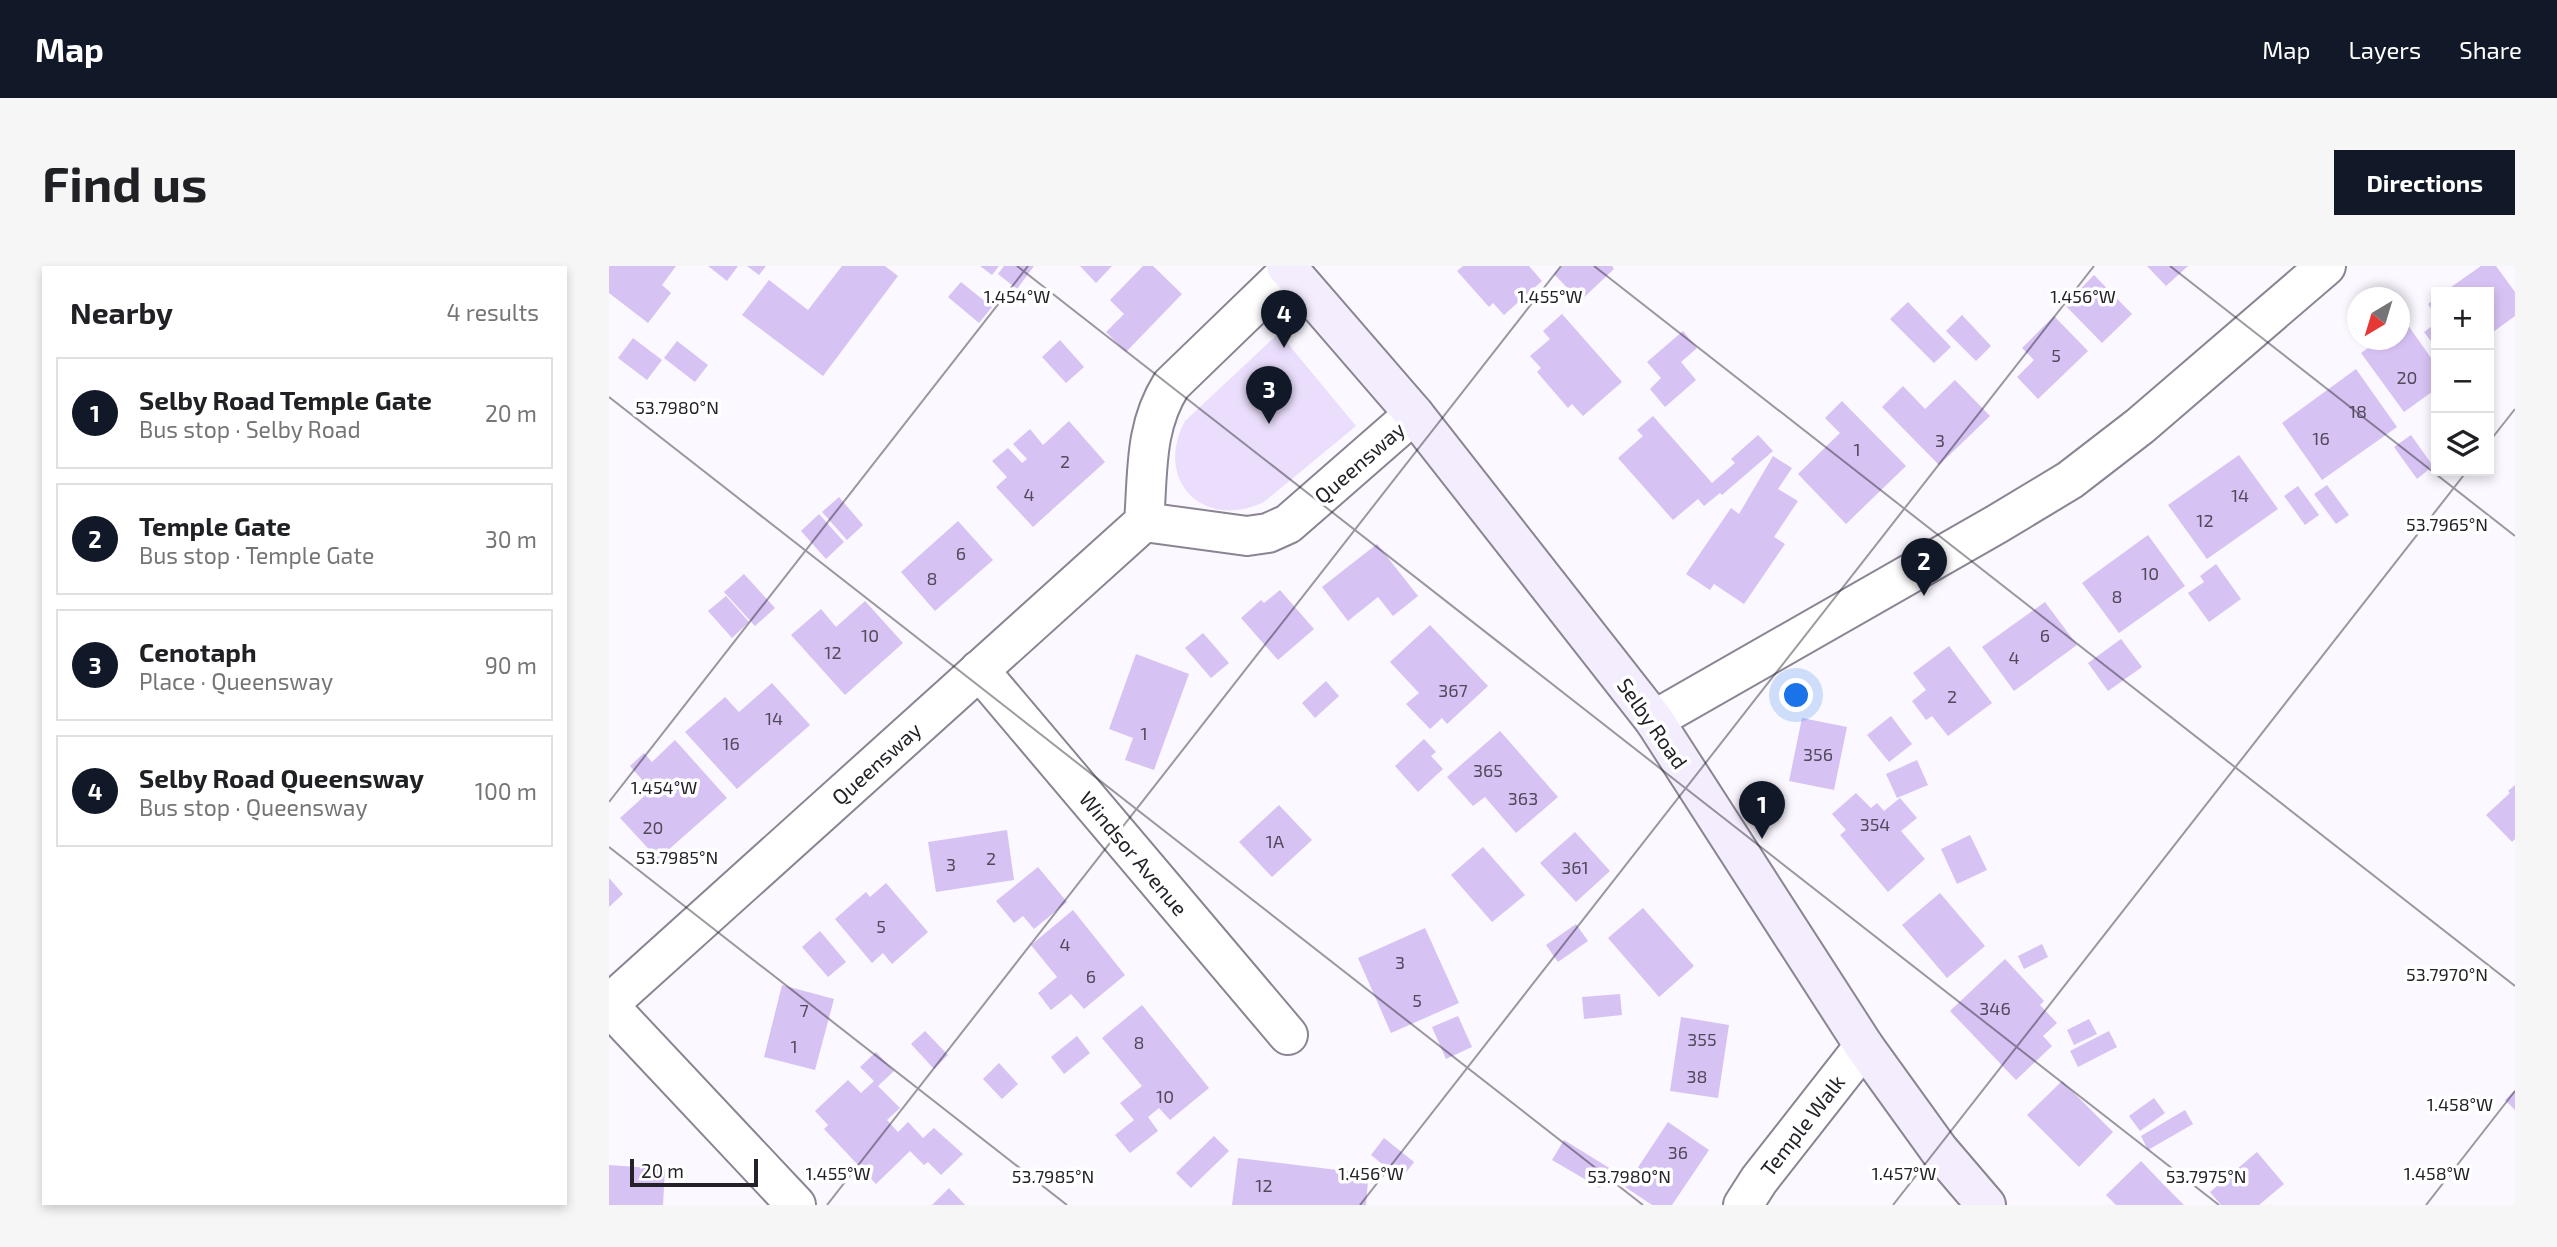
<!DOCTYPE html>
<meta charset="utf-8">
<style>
body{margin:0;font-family:"Exo 2",sans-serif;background:#f6f6f6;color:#202124}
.controls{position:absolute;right:21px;top:21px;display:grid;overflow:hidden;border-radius:0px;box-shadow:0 4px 10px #0003}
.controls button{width:63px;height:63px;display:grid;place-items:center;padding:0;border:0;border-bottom:2px solid #e0e0e0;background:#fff;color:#202124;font:35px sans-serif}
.compass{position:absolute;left:1738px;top:21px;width:63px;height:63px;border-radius:50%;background:#fff;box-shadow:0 4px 10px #0003;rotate:218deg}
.scale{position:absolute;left:21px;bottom:18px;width:128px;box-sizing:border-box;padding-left:7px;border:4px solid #242228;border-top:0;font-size:19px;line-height:24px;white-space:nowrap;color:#242228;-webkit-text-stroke:5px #fff;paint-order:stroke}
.you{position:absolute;left:1188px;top:430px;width:24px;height:24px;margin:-18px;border:5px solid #fff;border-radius:50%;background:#1a73e8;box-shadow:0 0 0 10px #1a73e833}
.badge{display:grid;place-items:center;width:46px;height:46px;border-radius:50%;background:#111827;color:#fff;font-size:23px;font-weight:700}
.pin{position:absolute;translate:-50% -58px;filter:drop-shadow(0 2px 4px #0008)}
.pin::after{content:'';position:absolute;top:37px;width:24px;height:21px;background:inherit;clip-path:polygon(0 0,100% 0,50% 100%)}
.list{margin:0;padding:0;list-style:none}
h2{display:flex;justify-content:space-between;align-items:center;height:91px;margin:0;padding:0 28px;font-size:30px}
h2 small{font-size:23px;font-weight:400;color:#757577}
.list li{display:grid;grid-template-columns:46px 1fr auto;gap:21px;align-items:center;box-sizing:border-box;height:112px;margin:0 14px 14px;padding:0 14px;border:2px solid #e0e0e0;border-radius:0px}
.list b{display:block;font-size:26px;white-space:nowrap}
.list p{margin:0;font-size:23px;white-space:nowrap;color:#757577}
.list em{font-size:23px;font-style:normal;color:#757577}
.icon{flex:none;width:38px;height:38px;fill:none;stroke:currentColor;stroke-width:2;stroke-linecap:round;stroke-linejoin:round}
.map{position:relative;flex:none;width:1906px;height:939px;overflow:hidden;border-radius:0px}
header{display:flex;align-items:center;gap:42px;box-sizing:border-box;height:98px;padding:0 35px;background:#111827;color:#fff}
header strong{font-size:33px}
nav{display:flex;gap:38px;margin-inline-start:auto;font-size:24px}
.intro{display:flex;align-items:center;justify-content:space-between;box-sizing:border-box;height:168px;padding:0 42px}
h1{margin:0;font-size:49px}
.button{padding:18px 32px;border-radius:0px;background:#111827;color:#fff;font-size:24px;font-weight:700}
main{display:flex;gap:42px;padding:0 42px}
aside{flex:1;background:#fff;border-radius:0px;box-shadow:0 4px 10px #0003}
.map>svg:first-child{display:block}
.grass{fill:#eadefc}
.building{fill:#d7c2f4}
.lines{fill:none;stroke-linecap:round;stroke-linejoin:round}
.street-casing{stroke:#8a8493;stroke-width:42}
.secondary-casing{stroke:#8a8493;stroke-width:42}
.street{stroke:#fff;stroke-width:38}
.secondary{stroke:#f4edfe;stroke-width:38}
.ticks{fill:none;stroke:#242228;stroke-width:2;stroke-opacity:0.45}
.labels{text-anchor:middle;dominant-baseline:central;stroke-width:7;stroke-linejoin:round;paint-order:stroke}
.number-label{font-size:18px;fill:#514a5b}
.street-label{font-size:21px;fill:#242228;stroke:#fff}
.ticks-label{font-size:18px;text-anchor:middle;fill:#242228;stroke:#fff;stroke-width:7;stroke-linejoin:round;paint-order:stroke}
</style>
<header>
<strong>Map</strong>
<nav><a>Map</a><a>Layers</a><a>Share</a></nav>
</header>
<div class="intro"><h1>Find us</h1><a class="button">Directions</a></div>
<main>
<aside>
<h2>Nearby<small>4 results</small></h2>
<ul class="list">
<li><span class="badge">1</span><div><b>Selby Road Temple Gate</b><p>Bus stop · Selby Road</p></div><em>20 m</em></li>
<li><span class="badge">2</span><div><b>Temple Gate</b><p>Bus stop · Temple Gate</p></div><em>30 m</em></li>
<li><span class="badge">3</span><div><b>Cenotaph</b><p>Place · Queensway</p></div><em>90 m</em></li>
<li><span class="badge">4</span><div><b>Selby Road Queensway</b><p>Bus stop · Queensway</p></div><em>100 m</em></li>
</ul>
</aside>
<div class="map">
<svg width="1906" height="939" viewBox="0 0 1906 939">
<rect width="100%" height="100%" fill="#fbf8ff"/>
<!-- grass -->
<path class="grass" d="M 670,67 L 747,160 L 655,236 C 595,265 544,215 576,155 Z"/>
<!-- building -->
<g class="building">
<path d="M 0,0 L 67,0 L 53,19 L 62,27 L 39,57 L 0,27 Z"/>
<path d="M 99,0 L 129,0 L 118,15 Z"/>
<path d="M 138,0 L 157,0 L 150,9 Z"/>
<path d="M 233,0 L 276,0 L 289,10 L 214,110 L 133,49 L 160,14 L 199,44 Z"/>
<path d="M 371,0 L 390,0 L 383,9 Z"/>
<path d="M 395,0 L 425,0 L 408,23 L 389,8 Z"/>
<path d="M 471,0 L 503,0 L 487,17 Z"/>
<path d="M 534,0 L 544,0 L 573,28 L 517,86 L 497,66 L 515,48 L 501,34 Z"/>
<path d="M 854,0 L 920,0 L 933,15 L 895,49 L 884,37 L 880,41 L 848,5 Z"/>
<path d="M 953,0 L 1003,0 L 1005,3 L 971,35 L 945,8 Z"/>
<path d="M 1538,0 L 1579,0 L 1557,20 Z"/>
<path d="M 1872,0 L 1887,0 L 1906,26 L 1906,50 L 1880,69 L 1880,26 L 1835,26 Z"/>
<path d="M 1485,9 L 1523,48 L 1493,77 L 1456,39 Z"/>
<path d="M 352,16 L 383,41 L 370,57 L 339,31 Z"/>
<path d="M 1827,32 L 1827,50 L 1819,38 Z"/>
<path d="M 1299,36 L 1342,81 L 1325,97 L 1281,53 Z"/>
<path d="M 953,48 L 1013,116 L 974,150 L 963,138 L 959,142 L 928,106 L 932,102 L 921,90 L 941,73 L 934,65 Z"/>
<path d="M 1353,49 L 1382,80 L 1367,95 L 1337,65 Z"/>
<path d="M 1445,50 L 1479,85 L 1429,133 L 1408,111 L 1425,94 L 1413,82 Z"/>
<path d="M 1796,55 L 1827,99 L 1827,123 L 1795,146 L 1752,87 L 1770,74 L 1790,74 L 1790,59 Z"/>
<path d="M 1827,57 L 1827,82 L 1815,66 Z"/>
<path d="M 1074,65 L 1088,82 L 1072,96 L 1087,114 L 1056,141 L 1041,123 L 1052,112 L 1038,96 Z"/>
<path d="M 24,72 L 53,94 L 38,114 L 9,92 Z"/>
<path d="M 451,74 L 475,101 L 457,117 L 433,91 Z"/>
<path d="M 68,75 L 99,99 L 86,116 L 55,92 Z"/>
<path d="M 1747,103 L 1788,161 L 1713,214 L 1673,157 Z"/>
<path d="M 1346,114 L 1381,150 L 1330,199 L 1273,141 L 1294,120 L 1316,143 Z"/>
<path d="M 1233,135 L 1297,200 L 1237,258 L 1189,208 L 1231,167 L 1216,152 Z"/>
<path d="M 1044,150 L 1103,217 L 1126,197 L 1122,193 L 1149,169 L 1164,185 L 1113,229 L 1111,227 L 1095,240 L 1089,233 L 1064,254 L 1009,192 L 1034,170 L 1028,164 Z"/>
<path d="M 460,155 L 496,196 L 424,261 L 387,221 L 398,211 L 383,195 L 399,182 L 413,197 L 418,193 L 404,178 L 421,163 L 434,179 Z"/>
<path d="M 1802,169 L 1824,200 L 1808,213 L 1785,181 Z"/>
<path d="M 1630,189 L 1669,243 L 1598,293 L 1559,239 Z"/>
<path d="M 1164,190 L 1183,202 L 1169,223 L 1189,235 L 1165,271 L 1176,278 L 1135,338 L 1105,318 L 1101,324 L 1077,308 L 1122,242 L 1130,248 Z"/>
<path d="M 1718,219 L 1740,249 L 1727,258 L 1705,228 Z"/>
<path d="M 1689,220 L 1710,249 L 1696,259 L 1675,230 Z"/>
<path d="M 230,231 L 254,259 L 238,274 L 213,246 Z"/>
<path d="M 210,248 L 235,276 L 217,293 L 192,265 Z"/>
<path d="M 349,255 L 384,294 L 326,345 L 292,306 Z"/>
<path d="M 1539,269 L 1576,320 L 1510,367 L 1473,317 Z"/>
<path d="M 768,278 L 809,330 L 784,350 L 769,331 L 739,355 L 713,321 Z"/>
<path d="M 1607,298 L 1632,333 L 1600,356 L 1579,327 L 1595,316 L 1591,310 Z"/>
<path d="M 135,308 L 166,342 L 146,360 L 115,326 Z"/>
<path d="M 671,324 L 705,363 L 669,394 L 632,352 L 652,334 L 655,337 Z"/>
<path d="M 117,330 L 140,356 L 123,372 L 99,345 Z"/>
<path d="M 256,335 L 294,377 L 236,429 L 182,369 L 212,343 L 227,361 Z"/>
<path d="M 1436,336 L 1468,379 L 1405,425 L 1373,381 Z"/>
<path d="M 821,359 L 879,420 L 838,458 L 833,452 L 821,463 L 797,438 L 810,427 L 781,396 Z"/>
<path d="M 594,367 L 620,397 L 602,412 L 576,382 Z"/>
<path d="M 1512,373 L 1533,401 L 1499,425 L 1479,397 Z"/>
<path d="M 1340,380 L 1383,437 L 1339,470 L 1323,450 L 1317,454 L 1303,435 L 1317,424 L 1304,407 Z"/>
<path d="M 527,388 L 580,408 L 545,504 L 516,494 L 524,472 L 500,463 Z"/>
<path d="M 717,415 L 730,430 L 706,452 L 693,437 Z"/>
<path d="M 163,417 L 201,459 L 128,523 L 76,466 L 116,431 L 130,446 Z"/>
<path d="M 1282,450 L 1303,478 L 1280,496 L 1258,469 Z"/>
<path d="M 1193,452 L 1238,461 L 1225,524 L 1180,515 Z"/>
<path d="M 891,465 L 949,531 L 907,567 L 876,531 L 864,540 L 838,511 Z"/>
<path d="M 815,473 L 827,486 L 822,490 L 834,503 L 809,526 L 786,500 Z"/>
<path d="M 66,474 L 118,532 L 49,593 L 11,552 L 42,524 L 21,500 L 35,487 L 43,496 Z"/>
<path d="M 1308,494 L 1319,519 L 1288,532 L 1277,508 Z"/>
<path d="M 1906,519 L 1906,573 L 1903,576 L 1877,549 L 1901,527 L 1899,525 Z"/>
<path d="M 1247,527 L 1262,542 L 1268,537 L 1275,545 L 1291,532 L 1308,552 L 1292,565 L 1316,593 L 1279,626 L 1231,569 L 1237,564 L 1223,548 Z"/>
<path d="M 670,539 L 703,574 L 663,611 L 630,576 Z"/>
<path d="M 398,564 L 405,614 L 327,626 L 319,576 Z"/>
<path d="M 966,566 L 1001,605 L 967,636 L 931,597 Z"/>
<path d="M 1361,569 L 1378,604 L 1348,618 L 1332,583 Z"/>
<path d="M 874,581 L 916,629 L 883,656 L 842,609 Z"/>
<path d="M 429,601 L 458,636 L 425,663 L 414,650 L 405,657 L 387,635 Z"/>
<path d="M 0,612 L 14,628 L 0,641 Z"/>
<path d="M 277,617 L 319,666 L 283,698 L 274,687 L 263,697 L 226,653 L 257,626 L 261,631 Z"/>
<path d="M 1331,627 L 1376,680 L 1338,712 L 1293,659 Z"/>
<path d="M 1034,642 L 1085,700 L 1050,731 L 999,672 Z"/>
<path d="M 464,644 L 516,709 L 475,743 L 462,728 L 442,744 L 429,727 L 448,711 L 422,679 Z"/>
<path d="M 967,658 L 979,675 L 949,696 L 937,679 Z"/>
<path d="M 816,662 L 850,737 L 782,767 L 749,692 Z"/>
<path d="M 211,665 L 237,696 L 219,711 L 193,681 Z"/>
<path d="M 1433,678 L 1439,691 L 1415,703 L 1409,690 Z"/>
<path d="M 1396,693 L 1435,735 L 1431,739 L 1448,757 L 1434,770 L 1443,780 L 1407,814 L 1341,745 Z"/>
<path d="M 173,719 L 225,733 L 206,804 L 155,791 Z"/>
<path d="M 1011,728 L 1013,749 L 975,753 L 973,731 Z"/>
<path d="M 533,739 L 600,822 L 561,854 L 550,842 L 539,851 L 549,865 L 521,887 L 506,869 L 525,854 L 511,837 L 533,820 L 493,772 Z"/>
<path d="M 849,750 L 863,781 L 837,793 L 823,761 Z"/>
<path d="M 1072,751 L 1120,759 L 1109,832 L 1061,825 Z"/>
<path d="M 1480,753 L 1488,768 L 1465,779 L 1458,764 Z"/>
<path d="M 316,765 L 339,789 L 325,803 L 302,778 Z"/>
<path d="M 1500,765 L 1508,781 L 1469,801 L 1461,785 Z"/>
<path d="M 468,770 L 481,787 L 455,808 L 442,791 Z"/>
<path d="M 267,786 L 285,805 L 269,820 L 291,842 L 278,854 L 289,866 L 299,856 L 314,872 L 325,862 L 354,888 L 332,909 L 319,896 L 315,899 L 301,885 L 267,918 L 215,863 L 219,859 L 206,845 L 239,814 L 252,827 L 265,815 L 251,801 Z"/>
<path d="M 390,797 L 409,818 L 393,833 L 374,813 Z"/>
<path d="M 1453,815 L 1504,866 L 1470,901 L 1418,849 Z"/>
<path d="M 1906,824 L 1906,844 L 1896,834 Z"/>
<path d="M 1545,832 L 1556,847 L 1531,865 L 1520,850 Z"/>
<path d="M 1576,844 L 1584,858 L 1539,884 L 1532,870 Z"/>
<path d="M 1059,856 L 1100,884 L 1063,939 L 1043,939 L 1016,921 Z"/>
<path d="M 605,870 L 620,885 L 582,922 L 567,907 Z"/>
<path d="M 775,872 L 805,896 L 792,913 L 762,889 Z"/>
<path d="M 955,874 L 1002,903 L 991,922 L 943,894 Z"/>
<path d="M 1648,886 L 1675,918 L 1650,939 L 1612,939 L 1601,926 Z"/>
<path d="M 629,892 L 745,906 L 744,913 L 759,915 L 757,939 L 623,939 Z"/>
<path d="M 1532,895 L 1555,919 L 1575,939 L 1507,939 L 1497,929 Z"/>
<path d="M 0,899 L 56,903 L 54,939 L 0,939 Z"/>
<path d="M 340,922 L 356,939 L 323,939 Z"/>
</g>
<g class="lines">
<defs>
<g id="street">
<path d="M 535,256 L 638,270 L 659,267 L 679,258 L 805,148"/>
<path d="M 370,404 L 679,769"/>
<path d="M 1045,454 L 1388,258 L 1461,214 L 1531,160 L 1717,0"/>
<path d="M 0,738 L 535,256 C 539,207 535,162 562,119 L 681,4"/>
<path d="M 0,740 L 187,939"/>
<path d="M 1134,939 L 1150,914 L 1255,780"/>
</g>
<path id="secondary" d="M 677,0 L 805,148 L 1045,454 L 1255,780 L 1330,884 L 1377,939"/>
</defs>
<!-- street casing -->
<use href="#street" class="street-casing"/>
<!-- secondary casing -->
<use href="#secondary" class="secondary-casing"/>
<!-- street -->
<use href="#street" class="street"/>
<!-- secondary -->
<use href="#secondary" class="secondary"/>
</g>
<!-- ticks -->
<path class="ticks" d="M 408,0 L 1610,939M 985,0 L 1906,720M 1561,0 L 1906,270M 0,131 L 1034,939M 1880,176 L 1906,143M 0,536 L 419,0M 0,581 L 458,939M 218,939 L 952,0M 751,939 L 1485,0M 1284,939 L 1858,205M 1817,939 L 1906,825"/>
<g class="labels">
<!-- number labels -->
<g class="number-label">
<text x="1447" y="89">5</text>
<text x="1798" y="111">20</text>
<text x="1749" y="145">18</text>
<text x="1712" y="172">16</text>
<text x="1331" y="174">3</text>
<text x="1248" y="183">1</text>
<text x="456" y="195">2</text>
<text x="420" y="228">4</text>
<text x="1631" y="229">14</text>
<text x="1596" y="254">12</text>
<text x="352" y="287">6</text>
<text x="1541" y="307">10</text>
<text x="323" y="312">8</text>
<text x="1508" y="330">8</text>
<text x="261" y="369">10</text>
<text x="1436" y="369">6</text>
<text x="224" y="386">12</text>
<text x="1405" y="391">4</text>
<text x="844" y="424">367</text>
<text x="1343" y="430">2</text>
<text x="165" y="452">14</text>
<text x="535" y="467">1</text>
<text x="122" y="477">16</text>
<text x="1209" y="488">356</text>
<text x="879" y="504">365</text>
<text x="914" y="532">363</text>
<text x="1266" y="558">354</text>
<text x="44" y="561">20</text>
<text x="666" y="575">1A</text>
<text x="382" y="592">2</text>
<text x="342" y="598">3</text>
<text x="966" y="601">361</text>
<text x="272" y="660">5</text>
<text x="456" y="678">4</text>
<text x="791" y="696">3</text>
<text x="482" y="710">6</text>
<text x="808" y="734">5</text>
<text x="1386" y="742">346</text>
<text x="195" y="744">7</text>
<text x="1093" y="773">355</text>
<text x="530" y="776">8</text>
<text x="185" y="780">1</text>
<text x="1088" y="810">38</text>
<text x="556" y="830">10</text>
<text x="1069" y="886">36</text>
<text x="655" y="919">12</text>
</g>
<!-- street labels -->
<g class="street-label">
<text transform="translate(750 196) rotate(-41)">Queensway</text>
<text transform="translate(1044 457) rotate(55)">Selby Road</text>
<text transform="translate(267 497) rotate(-42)">Queensway</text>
<text transform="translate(525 587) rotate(50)">Windsor Avenue</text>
<text transform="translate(1193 859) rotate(-52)">Temple Walk</text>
</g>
</g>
<g class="ticks-label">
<text x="408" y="37">1.454°W</text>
<text x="941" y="37">1.455°W</text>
<text x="1474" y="37">1.456°W</text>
<text x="68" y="148">53.7980°N</text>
<text x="1838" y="265">53.7965°N</text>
<text x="55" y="528">1.454°W</text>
<text x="68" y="598">53.7985°N</text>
<text x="1838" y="715">53.7970°N</text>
<text x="1851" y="845">1.458°W</text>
<text x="229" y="914">1.455°W</text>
<text x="762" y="914">1.456°W</text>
<text x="1295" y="914">1.457°W</text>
<text x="1828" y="914">1.458°W</text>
<text x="444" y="917">53.7985°N</text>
<text x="1020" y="917">53.7980°N</text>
<text x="1597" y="917">53.7975°N</text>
</g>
</svg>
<div class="controls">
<button>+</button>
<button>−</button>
<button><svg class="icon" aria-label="layers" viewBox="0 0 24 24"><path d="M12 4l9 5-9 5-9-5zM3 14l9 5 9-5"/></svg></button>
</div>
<svg class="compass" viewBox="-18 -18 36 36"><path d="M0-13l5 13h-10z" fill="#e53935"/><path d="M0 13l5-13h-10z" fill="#757577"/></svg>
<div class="scale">20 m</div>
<div class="you"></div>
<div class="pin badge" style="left:1153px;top:573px">1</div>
<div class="pin badge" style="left:1315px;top:330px">2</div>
<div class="pin badge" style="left:660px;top:158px">3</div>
<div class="pin badge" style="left:675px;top:82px">4</div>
</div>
</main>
